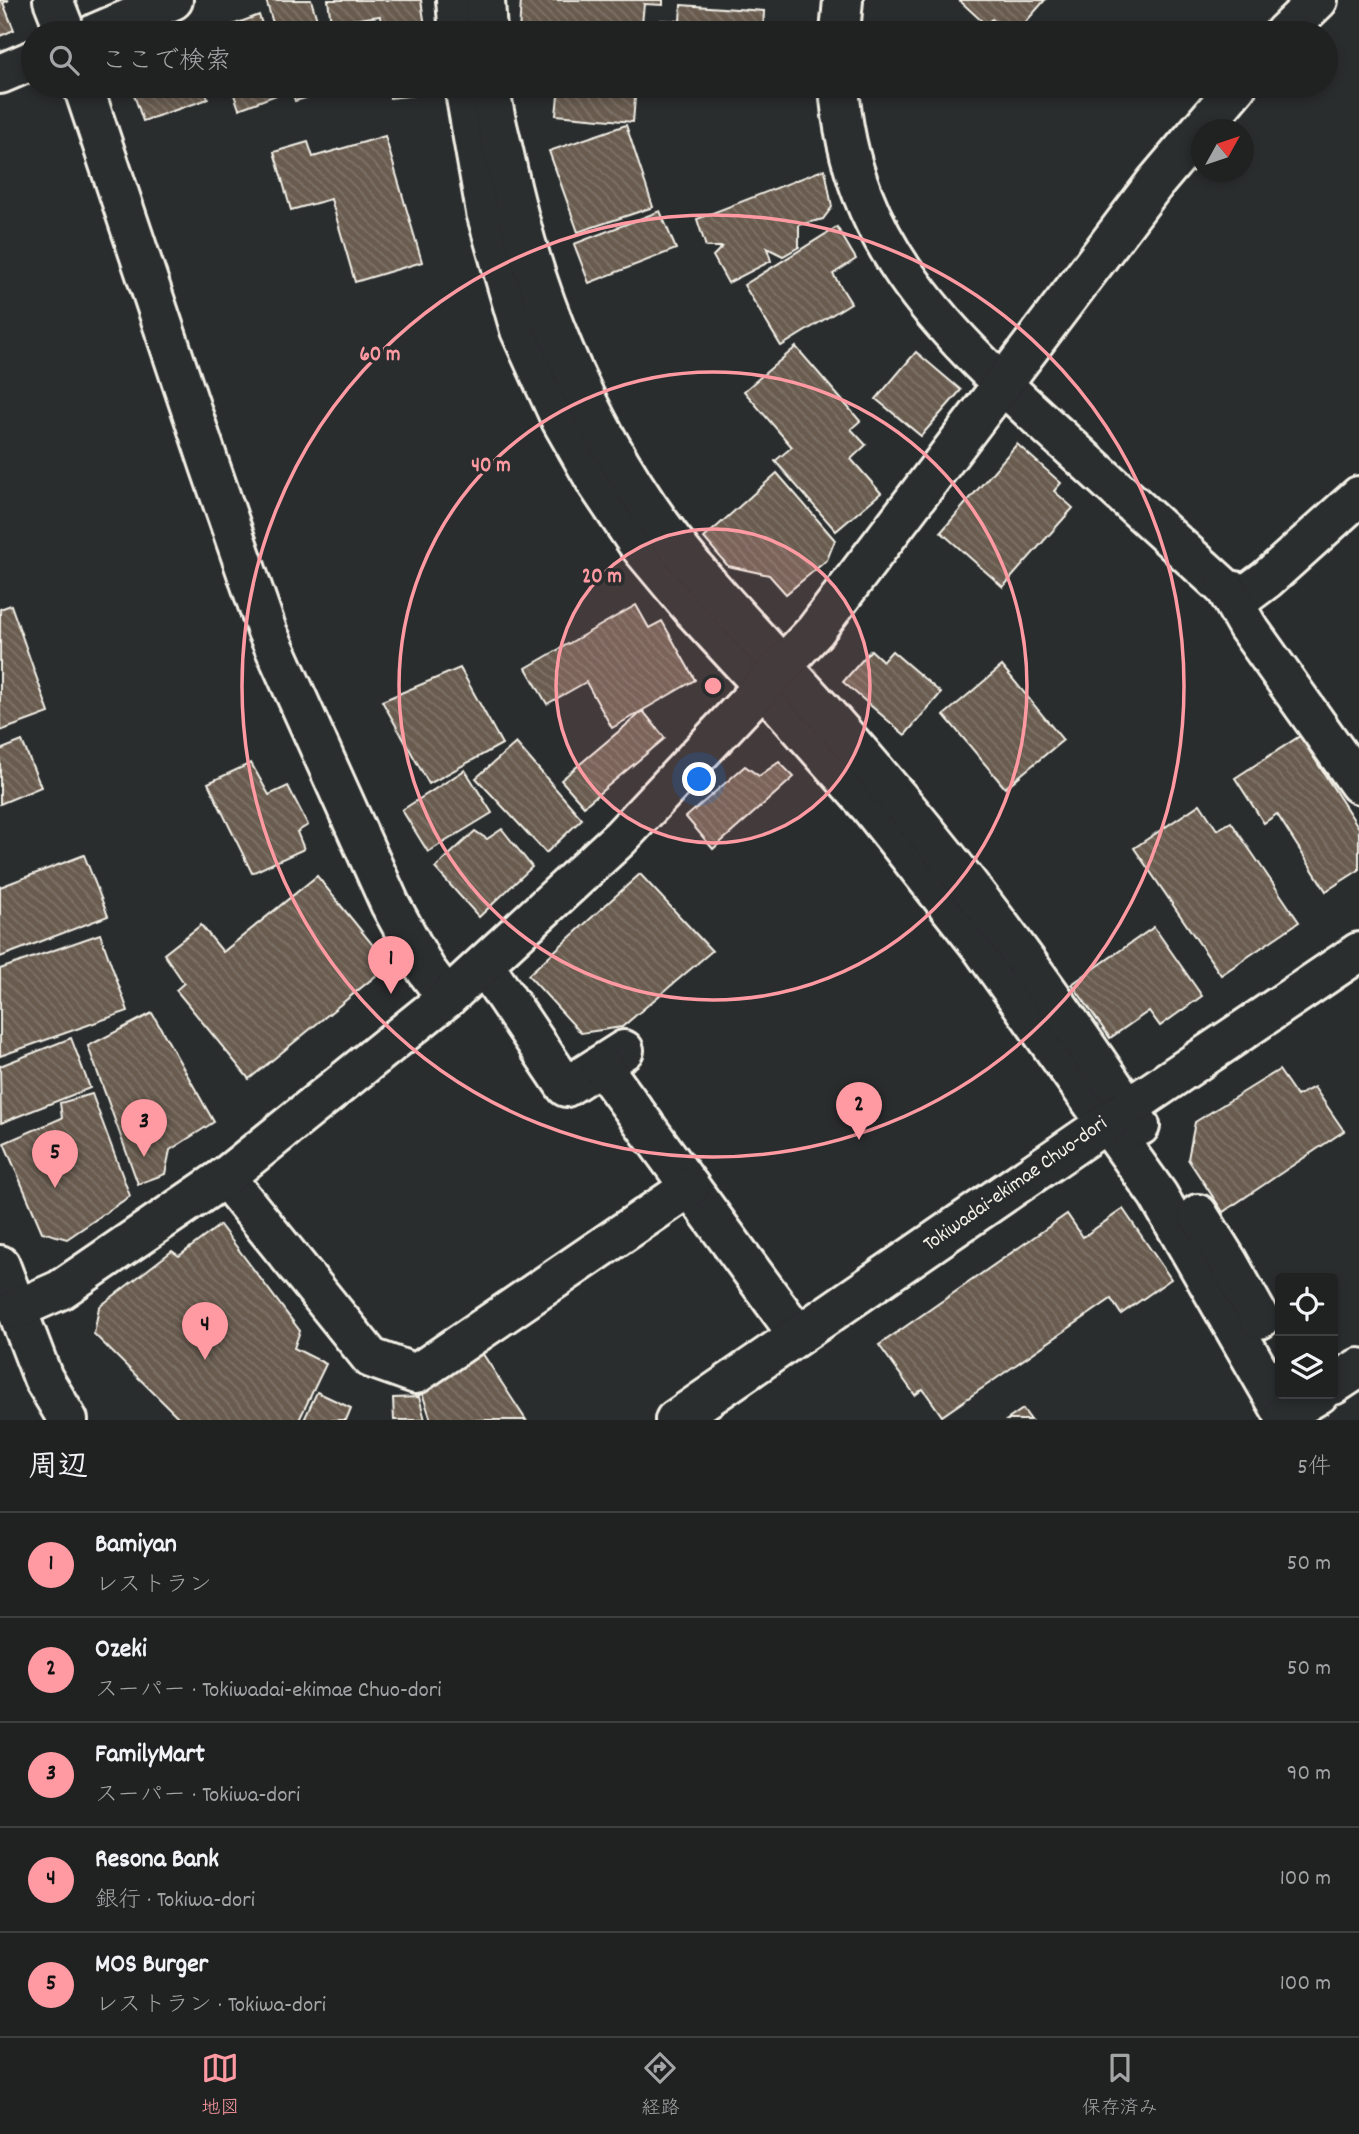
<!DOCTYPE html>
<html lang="ja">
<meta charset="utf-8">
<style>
body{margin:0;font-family:Dekko,"Klee One",sans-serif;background:#282a2a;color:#f1f3f6}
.controls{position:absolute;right:21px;bottom:21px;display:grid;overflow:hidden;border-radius:7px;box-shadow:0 4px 10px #0003}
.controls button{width:63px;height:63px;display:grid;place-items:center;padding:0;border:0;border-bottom:2px solid #3d3f40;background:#202222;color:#f1f3f6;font:35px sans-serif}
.compass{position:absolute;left:1191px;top:119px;width:63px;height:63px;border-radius:50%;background:#202222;box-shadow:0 4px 10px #0003;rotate:50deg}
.you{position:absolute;left:700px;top:780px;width:24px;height:24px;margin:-18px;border:5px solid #fff;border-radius:50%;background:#1a73e8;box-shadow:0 0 0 10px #1a73e833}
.badge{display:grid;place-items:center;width:46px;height:46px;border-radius:50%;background:#ff9aa2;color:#111;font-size:23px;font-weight:700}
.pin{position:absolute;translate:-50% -58px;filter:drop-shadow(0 2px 4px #0008)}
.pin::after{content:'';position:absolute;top:37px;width:24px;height:21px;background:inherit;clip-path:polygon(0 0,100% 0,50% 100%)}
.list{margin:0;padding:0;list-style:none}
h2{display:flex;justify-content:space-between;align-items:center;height:91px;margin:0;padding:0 28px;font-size:30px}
h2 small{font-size:23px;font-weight:400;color:#a2a4a5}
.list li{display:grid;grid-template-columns:46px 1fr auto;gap:21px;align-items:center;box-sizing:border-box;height:105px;padding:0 28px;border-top:2px solid #3d3f40}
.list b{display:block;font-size:26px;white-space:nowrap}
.list p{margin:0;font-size:23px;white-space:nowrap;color:#a2a4a5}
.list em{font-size:23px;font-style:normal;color:#a2a4a5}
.icon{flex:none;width:38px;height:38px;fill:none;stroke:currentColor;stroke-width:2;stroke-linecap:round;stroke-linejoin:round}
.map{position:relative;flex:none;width:1359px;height:1420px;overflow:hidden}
.search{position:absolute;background:#202222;box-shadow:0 4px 10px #0003;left:21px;right:21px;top:21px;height:77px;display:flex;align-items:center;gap:18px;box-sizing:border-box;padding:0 24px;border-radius:38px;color:#a2a4a5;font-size:26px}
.sheet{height:616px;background:#202222}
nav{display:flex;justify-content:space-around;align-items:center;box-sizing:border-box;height:98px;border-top:2px solid #3d3f40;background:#202222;font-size:19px;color:#a2a4a5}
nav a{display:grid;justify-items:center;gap:4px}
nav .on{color:#ff9aa2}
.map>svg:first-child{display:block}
.building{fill:url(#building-back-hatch);stroke:#f4f1e8;stroke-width:2}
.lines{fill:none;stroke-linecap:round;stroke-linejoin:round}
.minor-casing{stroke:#f4f1e8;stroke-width:44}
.minor{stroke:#2a2d2e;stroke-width:38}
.ring{fill:none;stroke:#ff9aa2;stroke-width:3.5}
.labels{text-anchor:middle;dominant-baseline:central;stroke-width:7;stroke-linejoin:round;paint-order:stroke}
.street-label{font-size:21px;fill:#f4f1e8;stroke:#2a2d2e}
.centre{fill:#ff9aa2;stroke:#2a2d2e;stroke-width:3.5}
.ring-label{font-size:21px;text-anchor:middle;font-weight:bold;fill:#ff9aa2;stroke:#2a2d2e;stroke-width:7;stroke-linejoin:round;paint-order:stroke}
</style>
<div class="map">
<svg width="1359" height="1420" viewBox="0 0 1359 1420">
<defs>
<pattern id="building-back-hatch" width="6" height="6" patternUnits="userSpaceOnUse" patternTransform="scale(1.75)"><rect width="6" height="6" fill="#695c50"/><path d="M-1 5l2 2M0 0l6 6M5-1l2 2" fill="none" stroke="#7f7469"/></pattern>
</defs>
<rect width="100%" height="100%" fill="#2a2d2e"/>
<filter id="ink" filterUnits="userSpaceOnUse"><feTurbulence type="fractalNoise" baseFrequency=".0143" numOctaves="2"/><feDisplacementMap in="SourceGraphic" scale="14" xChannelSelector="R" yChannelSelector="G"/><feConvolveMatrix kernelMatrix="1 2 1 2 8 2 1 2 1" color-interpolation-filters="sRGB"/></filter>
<g filter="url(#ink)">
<!-- building -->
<g class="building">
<path d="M 0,0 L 9,0 L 3,3 L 14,30 L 0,36 Z"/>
<path d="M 266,0 L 311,0 L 321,33 L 276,33 Z"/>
<path d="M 328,0 L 421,0 L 426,33 L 382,33 L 380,16 L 331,23 Z"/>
<path d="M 521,0 L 663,0 L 663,5 L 644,4 L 641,33 L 519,33 Z"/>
<path d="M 959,0 L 1045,0 L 1016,33 L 1009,33 L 992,19 L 985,24 Z"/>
<path d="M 681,5 L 764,11 L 763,33 L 660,33 L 661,20 L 680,21 Z"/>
<path d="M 259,15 L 265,33 L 211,33 Z"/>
<path d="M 131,86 L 204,86 L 208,99 L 143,121 Z"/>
<path d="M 231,86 L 285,86 L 287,91 L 239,109 Z"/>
<path d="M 291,86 L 336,86 L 337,89 L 295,101 Z"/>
<path d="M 389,86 L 433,86 L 434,93 L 390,98 Z"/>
<path d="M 559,86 L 636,86 L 633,122 L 556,115 Z"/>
<path d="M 626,125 L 653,207 L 578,232 L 549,151 Z"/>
<path d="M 385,136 L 422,262 L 355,282 L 331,199 L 291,210 L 274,152 L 308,142 L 313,157 Z"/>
<path d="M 825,169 L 832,207 L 823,219 L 799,225 L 799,247 L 783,256 L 767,248 L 771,261 L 728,283 L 713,256 L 722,247 L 706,247 L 697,219 Z"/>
<path d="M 660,211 L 676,249 L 589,283 L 574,244 Z"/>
<path d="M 837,227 L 856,259 L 833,274 L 851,303 L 781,346 L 744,285 Z"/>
<path d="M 796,347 L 860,421 L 851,429 L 866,445 L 851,459 L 881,493 L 836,531 L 775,461 L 792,447 L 744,391 Z"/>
<path d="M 916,352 L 961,390 L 921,436 L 876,399 Z"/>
<path d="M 1017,444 L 1061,483 L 1054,491 L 1073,508 L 1003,587 L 941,532 Z"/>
<path d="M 777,473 L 835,540 L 827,560 L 786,594 L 769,575 L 728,566 L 704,538 Z"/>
<path d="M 11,605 L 49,713 L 0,731 L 0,609 Z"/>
<path d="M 636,605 L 649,628 L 662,621 L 695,680 L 612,728 L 586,682 L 547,704 L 526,668 Z"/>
<path d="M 871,650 L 883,661 L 892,651 L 941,693 L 905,735 L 843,682 Z"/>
<path d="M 1002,666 L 1063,740 L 1005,788 L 944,715 Z"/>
<path d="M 460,668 L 502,744 L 429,784 L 382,701 Z"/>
<path d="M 643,711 L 665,738 L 584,806 L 561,780 Z"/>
<path d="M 1300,736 L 1359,828 L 1359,870 L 1326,891 L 1277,814 L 1264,823 L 1235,778 Z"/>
<path d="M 22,741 L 41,787 L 0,804 L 0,750 Z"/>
<path d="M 516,743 L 582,819 L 546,853 L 476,778 Z"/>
<path d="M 779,762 L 794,777 L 713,849 L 686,817 L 745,766 L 759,776 Z"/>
<path d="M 251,763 L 269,795 L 288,786 L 308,825 L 297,832 L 304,849 L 252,873 L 208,783 Z"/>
<path d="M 465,770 L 492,813 L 428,852 L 402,810 Z"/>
<path d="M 1200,804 L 1217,830 L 1231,822 L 1299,922 L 1221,975 L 1134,848 Z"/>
<path d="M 502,829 L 532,867 L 479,917 L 435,868 L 475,831 L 487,839 Z"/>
<path d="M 84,855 L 108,916 L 0,957 L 0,887 Z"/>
<path d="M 640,874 L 712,951 L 622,1027 L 581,1033 L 528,975 Z"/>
<path d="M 317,876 L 389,965 L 249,1079 L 176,990 L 184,983 L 164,954 L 201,925 L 223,952 Z"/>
<path d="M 1154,927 L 1202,996 L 1160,1026 L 1149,1011 L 1110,1038 L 1072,984 Z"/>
<path d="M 100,934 L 128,1011 L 0,1056 L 0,969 Z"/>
<path d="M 152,1013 L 214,1122 L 170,1150 L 165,1174 L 138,1184 L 88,1046 Z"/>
<path d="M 71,1038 L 90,1088 L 1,1123 L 0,1066 Z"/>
<path d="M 1279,1070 L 1297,1096 L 1314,1087 L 1344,1131 L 1223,1212 L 1188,1159 L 1195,1122 Z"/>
<path d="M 92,1094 L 130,1196 L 67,1239 L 42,1232 L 4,1143 L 62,1118 L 60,1103 Z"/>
<path d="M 1123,1209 L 1171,1279 L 1121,1314 L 1111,1299 L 942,1416 L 923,1389 L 915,1395 L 879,1345 L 1067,1214 L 1083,1237 Z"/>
<path d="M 220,1225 L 300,1331 L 294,1348 L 326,1364 L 299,1420 L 183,1420 L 177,1416 L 94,1334 L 99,1307 L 172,1251 L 179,1256 Z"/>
<path d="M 477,1345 L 526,1420 L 431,1420 L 419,1384 Z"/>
<path d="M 317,1392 L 351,1408 L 346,1420 L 304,1420 Z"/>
<path d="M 419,1397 L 425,1420 L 394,1420 L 393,1398 Z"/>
<path d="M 1023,1409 L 1031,1420 L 1007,1420 Z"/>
</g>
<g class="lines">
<defs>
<g id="minor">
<path d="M 53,0 L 66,33"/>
<path d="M 456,0 L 459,33"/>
<path d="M 485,0 L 487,33"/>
<path d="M 96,33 L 173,0"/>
<path d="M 840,33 L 843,0"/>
<path d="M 1284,33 L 1318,0"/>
<path d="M 0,74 L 33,60"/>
<path d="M 83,86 L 210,466 L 267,631 L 390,904 L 426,970 L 447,998"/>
<path d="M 464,86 L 486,212 L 520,330 L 561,420 L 598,485 L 637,543 L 693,610 L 763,686 L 871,808 L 981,947 L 1158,1195 L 1287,1420"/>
<path d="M 490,86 C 492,110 500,135 505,159 C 532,289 583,417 661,525 C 695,572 736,615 775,658 C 812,698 848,738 883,780 C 977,889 1061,1006 1140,1126"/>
<path d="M 839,86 C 850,249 953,340 1065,442 C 1119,491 1172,540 1226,589 L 1247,594 L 1267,579 L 1359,496"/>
<path d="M 1226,589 L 1247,626 L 1359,784"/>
<path d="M 484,965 L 566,1087 L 624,1050"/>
<path d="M 601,1065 L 798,1335"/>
<path d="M 225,1177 L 371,1358 L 416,1374 L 690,1187"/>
<path d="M 1198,1214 L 1228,1262 L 1260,1319"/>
<path d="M 0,1265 L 43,1378 L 68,1420"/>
<path d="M 17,1309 L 60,1290 L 225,1177 L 447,998 L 620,838 L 815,631 L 1155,183 L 1237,86"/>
<path d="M 1333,1385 L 1359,1368"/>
<path d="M 1284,1415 L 1319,1394"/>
<path d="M 675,1420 L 1128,1108 L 1359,952"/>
</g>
</defs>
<!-- minor casing -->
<use href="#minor" class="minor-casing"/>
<!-- minor -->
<use href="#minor" class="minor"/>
</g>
</g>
<!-- distance rings -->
<circle cx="713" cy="686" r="157" fill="#ff9aa2" fill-opacity=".12"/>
<g class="ring">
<circle cx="713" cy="686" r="157"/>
<circle cx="713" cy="686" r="314"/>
<circle cx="713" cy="686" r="471"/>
</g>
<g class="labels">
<!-- street labels -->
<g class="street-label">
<text transform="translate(1016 1185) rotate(-35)">Tokiwadai-ekimae Chuo-dori</text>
</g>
</g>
<circle cx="713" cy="686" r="10" class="centre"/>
<g class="ring-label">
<text x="380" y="360">60 m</text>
<text x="491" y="471">40 m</text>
<text x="602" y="582">20 m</text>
</g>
</svg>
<div class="controls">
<button><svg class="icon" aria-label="locate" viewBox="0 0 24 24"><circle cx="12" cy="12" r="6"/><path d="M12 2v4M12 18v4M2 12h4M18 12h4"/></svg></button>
<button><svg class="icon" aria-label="layers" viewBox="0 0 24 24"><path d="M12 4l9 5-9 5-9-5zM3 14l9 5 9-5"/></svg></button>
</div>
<svg class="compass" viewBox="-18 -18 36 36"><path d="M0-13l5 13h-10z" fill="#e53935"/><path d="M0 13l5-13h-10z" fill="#a2a4a5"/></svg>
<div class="you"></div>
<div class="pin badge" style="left:391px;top:994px">1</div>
<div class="pin badge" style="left:859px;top:1140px">2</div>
<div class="pin badge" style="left:144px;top:1157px">3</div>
<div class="pin badge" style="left:205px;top:1360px">4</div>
<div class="pin badge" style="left:55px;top:1188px">5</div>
<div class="search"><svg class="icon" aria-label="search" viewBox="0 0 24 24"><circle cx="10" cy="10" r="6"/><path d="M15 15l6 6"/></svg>ここで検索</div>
</div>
<section class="sheet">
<h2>周辺<small>5件</small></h2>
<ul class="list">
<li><span class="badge">1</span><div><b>Bamiyan</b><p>レストラン</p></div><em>50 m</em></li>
<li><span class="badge">2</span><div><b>Ozeki</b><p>スーパー · Tokiwadai-ekimae Chuo-dori</p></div><em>50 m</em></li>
<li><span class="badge">3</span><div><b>FamilyMart</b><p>スーパー · Tokiwa-dori</p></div><em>90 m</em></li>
<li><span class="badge">4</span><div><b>Resona Bank</b><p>銀行 · Tokiwa-dori</p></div><em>100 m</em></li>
<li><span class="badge">5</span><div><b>MOS Burger</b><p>レストラン · Tokiwa-dori</p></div><em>100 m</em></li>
</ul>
</section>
<nav>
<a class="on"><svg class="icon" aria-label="map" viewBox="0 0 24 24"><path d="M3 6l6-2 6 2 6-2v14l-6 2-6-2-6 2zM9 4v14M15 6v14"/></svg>地図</a>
<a><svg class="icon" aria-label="directions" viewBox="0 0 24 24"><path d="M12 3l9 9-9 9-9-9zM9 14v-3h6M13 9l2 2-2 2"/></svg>経路</a>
<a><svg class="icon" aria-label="saved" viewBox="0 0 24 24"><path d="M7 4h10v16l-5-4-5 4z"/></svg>保存済み</a>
</nav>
